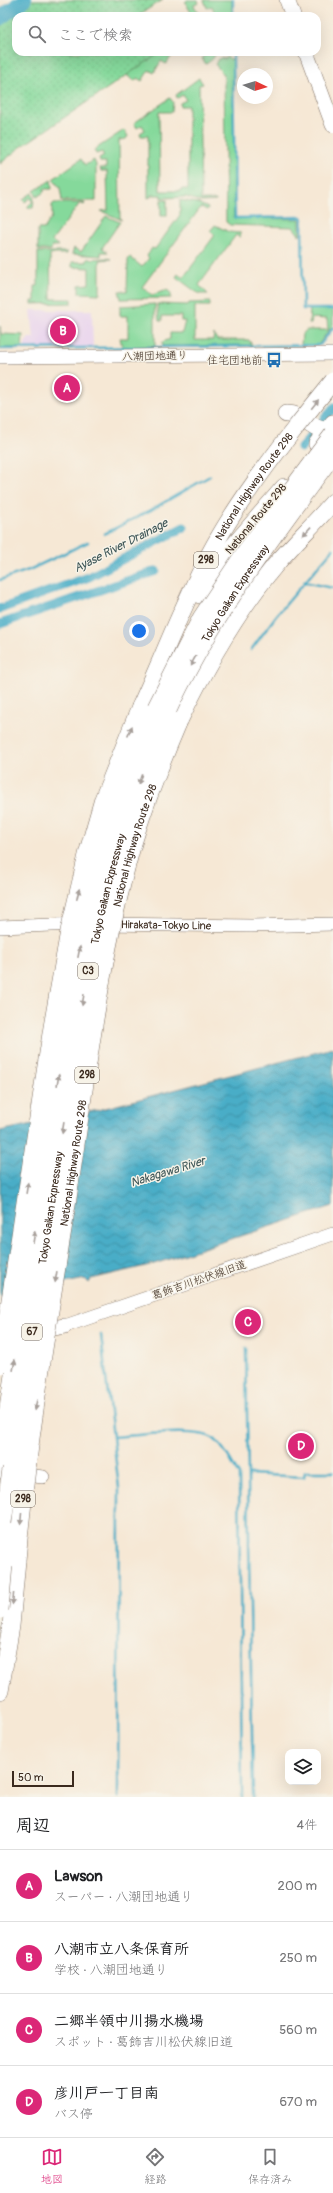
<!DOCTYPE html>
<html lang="ja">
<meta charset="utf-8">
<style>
body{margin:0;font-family:Pangolin,"Klee One",sans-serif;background:#f2f2f2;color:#202124}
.controls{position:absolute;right:12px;bottom:12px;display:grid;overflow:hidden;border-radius:8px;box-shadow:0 4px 16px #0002}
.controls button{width:36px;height:36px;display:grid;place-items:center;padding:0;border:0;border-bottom:1px solid #e0e0e0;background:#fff;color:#202124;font:20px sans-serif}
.compass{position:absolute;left:237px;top:68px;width:36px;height:36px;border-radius:50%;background:#fff;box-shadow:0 4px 16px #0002;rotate:94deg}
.scale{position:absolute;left:12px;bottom:10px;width:62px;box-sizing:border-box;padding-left:4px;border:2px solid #3b2a1e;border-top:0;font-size:11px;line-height:14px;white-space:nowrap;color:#3b2a1e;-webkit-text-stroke:3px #f7f3e8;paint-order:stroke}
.you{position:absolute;left:139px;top:631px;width:14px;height:14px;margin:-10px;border:3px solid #fff;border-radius:50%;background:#1a73e8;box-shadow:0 0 0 6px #1a73e833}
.badge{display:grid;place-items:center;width:26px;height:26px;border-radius:50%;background:#db2777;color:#fff;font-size:13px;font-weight:700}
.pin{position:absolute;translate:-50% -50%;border:2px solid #fff;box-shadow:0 1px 4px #0006}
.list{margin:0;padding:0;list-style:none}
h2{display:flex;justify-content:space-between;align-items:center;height:52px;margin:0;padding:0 16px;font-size:17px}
h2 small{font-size:13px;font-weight:400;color:#757577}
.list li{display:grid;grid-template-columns:26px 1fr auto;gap:12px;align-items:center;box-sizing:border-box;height:72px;padding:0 16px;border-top:1px solid #e0e0e0}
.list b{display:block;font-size:15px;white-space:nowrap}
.list p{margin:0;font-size:13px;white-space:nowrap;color:#757577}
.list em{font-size:13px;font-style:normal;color:#757577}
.icon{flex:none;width:22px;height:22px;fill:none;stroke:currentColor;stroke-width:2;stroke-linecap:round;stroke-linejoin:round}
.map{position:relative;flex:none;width:333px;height:1797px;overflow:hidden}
.search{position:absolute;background:#fff;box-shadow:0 4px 16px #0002;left:12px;right:12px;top:12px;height:44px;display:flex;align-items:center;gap:10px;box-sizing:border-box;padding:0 14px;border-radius:12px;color:#757577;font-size:15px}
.sheet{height:340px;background:#fff}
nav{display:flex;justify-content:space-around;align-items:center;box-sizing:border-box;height:56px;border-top:1px solid #e0e0e0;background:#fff;font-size:11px;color:#757577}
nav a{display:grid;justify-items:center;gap:2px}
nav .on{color:#db2777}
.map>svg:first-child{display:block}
.built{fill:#e8d2ee}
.green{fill:#85d99b;stroke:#60825c}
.park{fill:url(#park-dots);stroke:#60825c}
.water{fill:url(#water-waves);stroke:#426c72}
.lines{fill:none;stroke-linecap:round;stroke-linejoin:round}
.stream{stroke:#48adc7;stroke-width:2.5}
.canal{stroke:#48adc7;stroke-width:9}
.river{stroke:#48adc7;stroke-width:15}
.secondary-casing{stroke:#7c6c5e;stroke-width:14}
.primary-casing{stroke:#7c6c5e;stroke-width:16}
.highway-casing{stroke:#7c6c5e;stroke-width:18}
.secondary{stroke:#fff;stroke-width:13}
.primary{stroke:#fff;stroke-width:15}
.highway{stroke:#fff;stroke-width:17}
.highway-bridge-casing{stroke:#7c6c5e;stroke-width:18;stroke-linecap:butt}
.highway-bridge{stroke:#fff;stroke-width:17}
.oneway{fill:#a79f9a}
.labels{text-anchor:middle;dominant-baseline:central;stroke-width:3;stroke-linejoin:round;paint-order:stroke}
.shield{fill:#f7f3e8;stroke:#73665b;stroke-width:1}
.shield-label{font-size:10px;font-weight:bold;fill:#3b2a1e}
.street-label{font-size:11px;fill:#3b2a1e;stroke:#f7f3e8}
.poi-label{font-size:11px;fill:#3b2a1e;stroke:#f7f3e8;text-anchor:end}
.water-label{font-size:12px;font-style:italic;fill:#405859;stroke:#f7f3e8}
</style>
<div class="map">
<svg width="333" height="1797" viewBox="0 0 333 1797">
<defs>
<pattern id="park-dots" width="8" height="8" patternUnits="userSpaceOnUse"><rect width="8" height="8" fill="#85d99b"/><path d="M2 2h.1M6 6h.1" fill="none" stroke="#74ba85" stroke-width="1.8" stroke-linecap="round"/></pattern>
<pattern id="water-waves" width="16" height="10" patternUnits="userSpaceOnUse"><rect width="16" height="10" fill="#48adc7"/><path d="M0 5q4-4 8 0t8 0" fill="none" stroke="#3d8da1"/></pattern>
</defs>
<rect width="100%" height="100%" fill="#f7f3e8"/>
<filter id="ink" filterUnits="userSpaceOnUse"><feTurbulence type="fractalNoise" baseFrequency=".025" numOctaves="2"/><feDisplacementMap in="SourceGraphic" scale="8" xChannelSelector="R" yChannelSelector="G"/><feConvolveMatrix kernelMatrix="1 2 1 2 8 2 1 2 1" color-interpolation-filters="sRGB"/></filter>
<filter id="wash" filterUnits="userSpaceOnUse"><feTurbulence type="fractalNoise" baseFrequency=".012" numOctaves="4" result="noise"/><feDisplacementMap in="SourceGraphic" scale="16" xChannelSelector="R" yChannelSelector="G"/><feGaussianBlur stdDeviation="0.9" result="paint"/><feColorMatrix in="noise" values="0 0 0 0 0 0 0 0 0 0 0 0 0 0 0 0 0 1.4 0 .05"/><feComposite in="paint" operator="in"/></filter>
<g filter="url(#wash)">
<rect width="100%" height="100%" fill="#f6e8d5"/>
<!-- built -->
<path class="built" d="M 31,310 L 92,310 L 93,347 L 25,348 L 25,343 L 29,338 L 34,338 Z"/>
<!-- green -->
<g class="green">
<path d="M 187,0 L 198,0 L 199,3 L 194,5 L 199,16 L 193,16 L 185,2 Z"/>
<path d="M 204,0 L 232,0 L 232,16 L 216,16 L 212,6 L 207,8 Z"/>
<path d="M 161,52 L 181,52 L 178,56 L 174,53 L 166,64 L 161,61 L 154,73 L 149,70 L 142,81 L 137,78 L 135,81 L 126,75 Z"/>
<path d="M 206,52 L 215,52 C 215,59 211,60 206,64 L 202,59 Z"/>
<path d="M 226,57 L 233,60 L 234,218 L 300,219 L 300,236 L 293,227 L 230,225 L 226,222 L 224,75 L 215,64 L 220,58 L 226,59 Z"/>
<path d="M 199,78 L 203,84 L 199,85 L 201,200 L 216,200 L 216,201 L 202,202 L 186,197 L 161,198 L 161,195 L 151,195 L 151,197 L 148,198 L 148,136 L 141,136 L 140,133 L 145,130 L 142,125 L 137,128 L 134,123 L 170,98 L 173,102 L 172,112 L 159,112 L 160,191 L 181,191 L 181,189 L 188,189 L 188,106 L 180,106 L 180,103 L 186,100 L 183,95 L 177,98 L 176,95 Z"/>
<path d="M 124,130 L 128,136 L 126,139 L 119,140 L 120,218 L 122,220 L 101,211 L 108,210 L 107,171 L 101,171 L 100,168 L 106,168 L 106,162 L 100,162 L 99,159 L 104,156 L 102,152 L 96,154 L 94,150 Z"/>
<path d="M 81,159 L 85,165 L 94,160 L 96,165 L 96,201 L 62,201 L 60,188 L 53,179 Z"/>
<path d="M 51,180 L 52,189 L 44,189 L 44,192 L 37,197 L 34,191 Z"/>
<path d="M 32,193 L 34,199 L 33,208 L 28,208 L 28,206 L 33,201 L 30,198 L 25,202 L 23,199 Z"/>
<rect x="161" y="200" width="6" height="16"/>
<path d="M 180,200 L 198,203 L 208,208 L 207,210 L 201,207 L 142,287 L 152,295 L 167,290 L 171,293 L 171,298 L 121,299 L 119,291 L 127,291 L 128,260 L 130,257 L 142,267 L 149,258 L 147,256 L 152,248 L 155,249 L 180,215 Z"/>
<path d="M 54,203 L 85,203 L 84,205 L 80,203 L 52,241 L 59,246 L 52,246 L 51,250 L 38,250 L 38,229 L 44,229 L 52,217 L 52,205 Z"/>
<path d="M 106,216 L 120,222 L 102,248 L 108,252 L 101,252 L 101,256 L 72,254 L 74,248 L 81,252 Z"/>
<path d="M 215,225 L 229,232 L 241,233 L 240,237 L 236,235 L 199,285 L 208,294 L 199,294 L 176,277 L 178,274 L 183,278 L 215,235 L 210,231 Z"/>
<path d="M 38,252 L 67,252 L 67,254 L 50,254 L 51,299 L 72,299 L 72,303 L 32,304 L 32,301 L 35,301 L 35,286 L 38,286 Z"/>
<path d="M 107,258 L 111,259 L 100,260 L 100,294 L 79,293 L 79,285 L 89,284 L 89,268 L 72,267 L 72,262 L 87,262 L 87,259 Z"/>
<path d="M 210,302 L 210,306 L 195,306 L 195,340 L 213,340 L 214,334 L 217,340 L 249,340 L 252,345 L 163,346 L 162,342 L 170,339 L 170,333 L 182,333 L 185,321 L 181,321 L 181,316 L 162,316 L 162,321 L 159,321 L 157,304 L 188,305 L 189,303 Z"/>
<path d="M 155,304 L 155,346 L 122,347 L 120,338 L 128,338 L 128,316 L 120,316 L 120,306 Z"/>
<path d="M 310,309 L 333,309 L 333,325 L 318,345 L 301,345 L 302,334 L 307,330 L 328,330 L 327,319 L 312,318 L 311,324 L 309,324 Z"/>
<path d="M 0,326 L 1,334 L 23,335 L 22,348 L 0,348 Z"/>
</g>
<!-- park -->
<path class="park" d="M 30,0 L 163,0 L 140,14 L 142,16 L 16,16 L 16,52 L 161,52 L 18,149 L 0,164 L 0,22 Z"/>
<!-- water -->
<path class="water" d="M 333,1048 L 333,1206 L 154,1264 L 91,1279 L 89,1283 L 85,1279 L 0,1296 L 0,1131 L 98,1110 Z"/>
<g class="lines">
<!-- stream -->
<g class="stream">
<path d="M 233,0 L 233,16"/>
<path d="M 233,52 L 235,218 L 302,217 L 303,309 L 333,309"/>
<path d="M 0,349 L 320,345 L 333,328"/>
<path d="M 104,534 L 151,510 L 210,476"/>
<path d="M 0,580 L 29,570 L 88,542"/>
<path d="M 304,582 L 333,588"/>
<path d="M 251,650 L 276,616 L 333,549"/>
<path d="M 101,1335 L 113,1437 C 135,1436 197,1427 214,1439 C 225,1447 232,1464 239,1475 L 242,1797"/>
<path d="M 246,1348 L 253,1797"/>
<path d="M 113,1437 L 119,1488 L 118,1797"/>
<path d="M 249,1474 L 304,1477 L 305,1472 L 333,1472"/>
</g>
<!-- canal -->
<g class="canal">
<path d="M 301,448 L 333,408"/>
<path d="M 0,609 L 89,577 L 184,527"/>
<path d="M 0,624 L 156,571"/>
</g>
<!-- river -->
<path class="river" d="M 0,18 L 24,0"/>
</g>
</g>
<g filter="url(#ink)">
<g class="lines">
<defs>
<g id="secondary">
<path d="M 0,357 L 333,354"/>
<path id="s1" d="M 104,924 L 251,926 L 333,924"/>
<path d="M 0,927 L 78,924"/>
<path d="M 65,1326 L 333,1234"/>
<path d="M 0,1472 L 43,1477"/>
</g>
<g id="primary">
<path d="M 287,0 L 293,16"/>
<path d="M 306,52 L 333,125"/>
<path d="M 36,1331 L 65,1326"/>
</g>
<g id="highway">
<path d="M 286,414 C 303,413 310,430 327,431"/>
<path d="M 317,444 L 333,423"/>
<path d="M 200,595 L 223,558 L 284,487"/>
<path id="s2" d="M 140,707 C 165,653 186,596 215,544 C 238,503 267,464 296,427"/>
<path d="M 179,721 C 206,665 237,611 277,563 C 295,542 315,523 333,502"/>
<path d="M 0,1691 L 11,1626 L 17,1560"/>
</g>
</defs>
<!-- secondary casing -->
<use href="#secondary" class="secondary-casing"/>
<!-- primary casing -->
<use href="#primary" class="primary-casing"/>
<!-- highway casing -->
<use href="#highway" class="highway-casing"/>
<!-- secondary -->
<use href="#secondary" class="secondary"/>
<!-- primary -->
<use href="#primary" class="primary"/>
<!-- highway -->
<use href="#highway" class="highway"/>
<defs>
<g id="highway-bridge">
<path d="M 296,427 L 333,381"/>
<path d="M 0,1365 L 52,1027 L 69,931 L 88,851 L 103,799 L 140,707"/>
<path d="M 0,1459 L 77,962 L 101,855 L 118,802 L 153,713 L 201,618 L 247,549 L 333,434"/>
<path id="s3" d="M 0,1542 C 20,1410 40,1278 60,1146 C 83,1000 103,854 164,719 C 208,622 270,539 333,455"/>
<path id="s4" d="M 17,1560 C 28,1439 49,1318 68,1198 C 86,1082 99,964 131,850 C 144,806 161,763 179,721"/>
<path d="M 0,1610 L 7,1531"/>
</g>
</defs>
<!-- highway-bridge casing -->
<use href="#highway-bridge" class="highway-bridge-casing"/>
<!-- highway-bridge -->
<use href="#highway-bridge" class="highway-bridge"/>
</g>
<!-- one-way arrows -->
<defs><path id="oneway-solid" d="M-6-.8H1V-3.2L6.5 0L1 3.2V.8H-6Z"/></defs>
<g class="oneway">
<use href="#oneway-solid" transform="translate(315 404) rotate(-51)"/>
<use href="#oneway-solid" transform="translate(307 531) rotate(133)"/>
<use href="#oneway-solid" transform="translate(193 661) rotate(119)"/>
<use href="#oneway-solid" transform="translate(130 731) rotate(-67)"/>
<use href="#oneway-solid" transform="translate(140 779) rotate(110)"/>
<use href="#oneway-solid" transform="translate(78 894) rotate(-77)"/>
<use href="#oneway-solid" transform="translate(79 952) rotate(-79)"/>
<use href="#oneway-solid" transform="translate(83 1000) rotate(100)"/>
<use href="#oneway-solid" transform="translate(58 1080) rotate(-81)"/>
<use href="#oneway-solid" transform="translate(63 1128) rotate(99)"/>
<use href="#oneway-solid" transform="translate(27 1188) rotate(-81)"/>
<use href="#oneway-solid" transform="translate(34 1237) rotate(-81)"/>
<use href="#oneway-solid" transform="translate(56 1277) rotate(99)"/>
<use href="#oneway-solid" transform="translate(14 1365) rotate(-81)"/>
<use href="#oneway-solid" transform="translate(36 1405) rotate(99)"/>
<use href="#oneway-solid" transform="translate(21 1519) rotate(95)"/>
<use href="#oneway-solid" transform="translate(13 1599) rotate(96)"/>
</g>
</g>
<!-- icons -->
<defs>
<symbol id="bus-bare" viewBox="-9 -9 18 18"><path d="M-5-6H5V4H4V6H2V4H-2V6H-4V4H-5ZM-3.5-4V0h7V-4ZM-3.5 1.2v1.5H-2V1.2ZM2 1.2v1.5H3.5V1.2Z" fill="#1f6fb2" stroke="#f7f3e8" stroke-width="2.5" paint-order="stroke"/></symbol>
</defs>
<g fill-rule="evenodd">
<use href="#bus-bare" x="263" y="349" width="22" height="22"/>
</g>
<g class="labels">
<!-- shield labels -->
<g class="shield">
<rect x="194" y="552" width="24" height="16" rx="3"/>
<rect x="78" y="963" width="20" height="16" rx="3"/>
<rect x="75" y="1067" width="24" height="16" rx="3"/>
<rect x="22" y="1324" width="20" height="16" rx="3"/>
<rect x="11" y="1491" width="24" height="16" rx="3"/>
</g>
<g class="shield-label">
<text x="206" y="560">298</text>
<text x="88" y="971">C3</text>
<text x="87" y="1075">298</text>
<text x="32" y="1332">67</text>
<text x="23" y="1499">298</text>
</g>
<!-- street labels -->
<g class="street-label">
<text transform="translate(155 356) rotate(-1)">八潮団地通り</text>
<text stroke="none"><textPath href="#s2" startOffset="249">National Highway Route 298</textPath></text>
<text transform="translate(256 519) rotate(-50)">National Route 298</text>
<text stroke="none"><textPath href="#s3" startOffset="986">Tokyo Gaikan Expressway</textPath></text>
<text stroke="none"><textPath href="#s4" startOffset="725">National Highway Route 298</textPath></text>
<text stroke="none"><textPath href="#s3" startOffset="662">Tokyo Gaikan Expressway</textPath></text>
<text stroke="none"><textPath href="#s1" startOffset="62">Hirakata-Tokyo Line</textPath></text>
<text stroke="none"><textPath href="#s4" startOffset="401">National Highway Route 298</textPath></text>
<text stroke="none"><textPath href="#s3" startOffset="338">Tokyo Gaikan Expressway</textPath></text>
<text transform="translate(199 1280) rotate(-19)">葛飾吉川松伏線旧道</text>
</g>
<!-- poi labels -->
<g class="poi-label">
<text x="262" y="360">住宅団地前</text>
</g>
<!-- water labels -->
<g class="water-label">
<text transform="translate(121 546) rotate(-27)">Ayase River Drainage</text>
<text transform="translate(168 1172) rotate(-17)">Nakagawa River</text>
</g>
</g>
</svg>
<div class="controls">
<button><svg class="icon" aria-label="layers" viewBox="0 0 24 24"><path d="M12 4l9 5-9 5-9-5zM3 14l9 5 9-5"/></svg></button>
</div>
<svg class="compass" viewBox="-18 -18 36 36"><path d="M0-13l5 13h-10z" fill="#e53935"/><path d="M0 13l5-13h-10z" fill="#757577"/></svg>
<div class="scale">50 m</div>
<div class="you"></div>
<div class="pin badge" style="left:67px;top:388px">A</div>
<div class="pin badge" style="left:63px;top:331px">B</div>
<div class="pin badge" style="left:248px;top:1322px">C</div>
<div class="pin badge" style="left:301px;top:1446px">D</div>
<div class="search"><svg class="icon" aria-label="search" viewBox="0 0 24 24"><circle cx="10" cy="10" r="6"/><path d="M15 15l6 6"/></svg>ここで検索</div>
</div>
<section class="sheet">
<h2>周辺<small>4件</small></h2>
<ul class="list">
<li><span class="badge">A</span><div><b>Lawson</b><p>スーパー · 八潮団地通り</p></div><em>200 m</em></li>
<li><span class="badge">B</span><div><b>八潮市立八条保育所</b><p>学校 · 八潮団地通り</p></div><em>250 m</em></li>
<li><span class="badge">C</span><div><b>二郷半領中川揚水機場</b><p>スポット · 葛飾吉川松伏線旧道</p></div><em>560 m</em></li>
<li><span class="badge">D</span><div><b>彦川戸一丁目南</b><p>バス停</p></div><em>670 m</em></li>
</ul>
</section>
<nav>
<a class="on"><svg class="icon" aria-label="map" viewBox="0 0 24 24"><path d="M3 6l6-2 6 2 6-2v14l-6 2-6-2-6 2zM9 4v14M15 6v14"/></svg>地図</a>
<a><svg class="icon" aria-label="directions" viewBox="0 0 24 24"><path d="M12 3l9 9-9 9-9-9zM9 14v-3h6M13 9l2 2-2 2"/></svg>経路</a>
<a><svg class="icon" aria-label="saved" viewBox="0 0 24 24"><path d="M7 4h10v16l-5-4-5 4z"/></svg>保存済み</a>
</nav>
